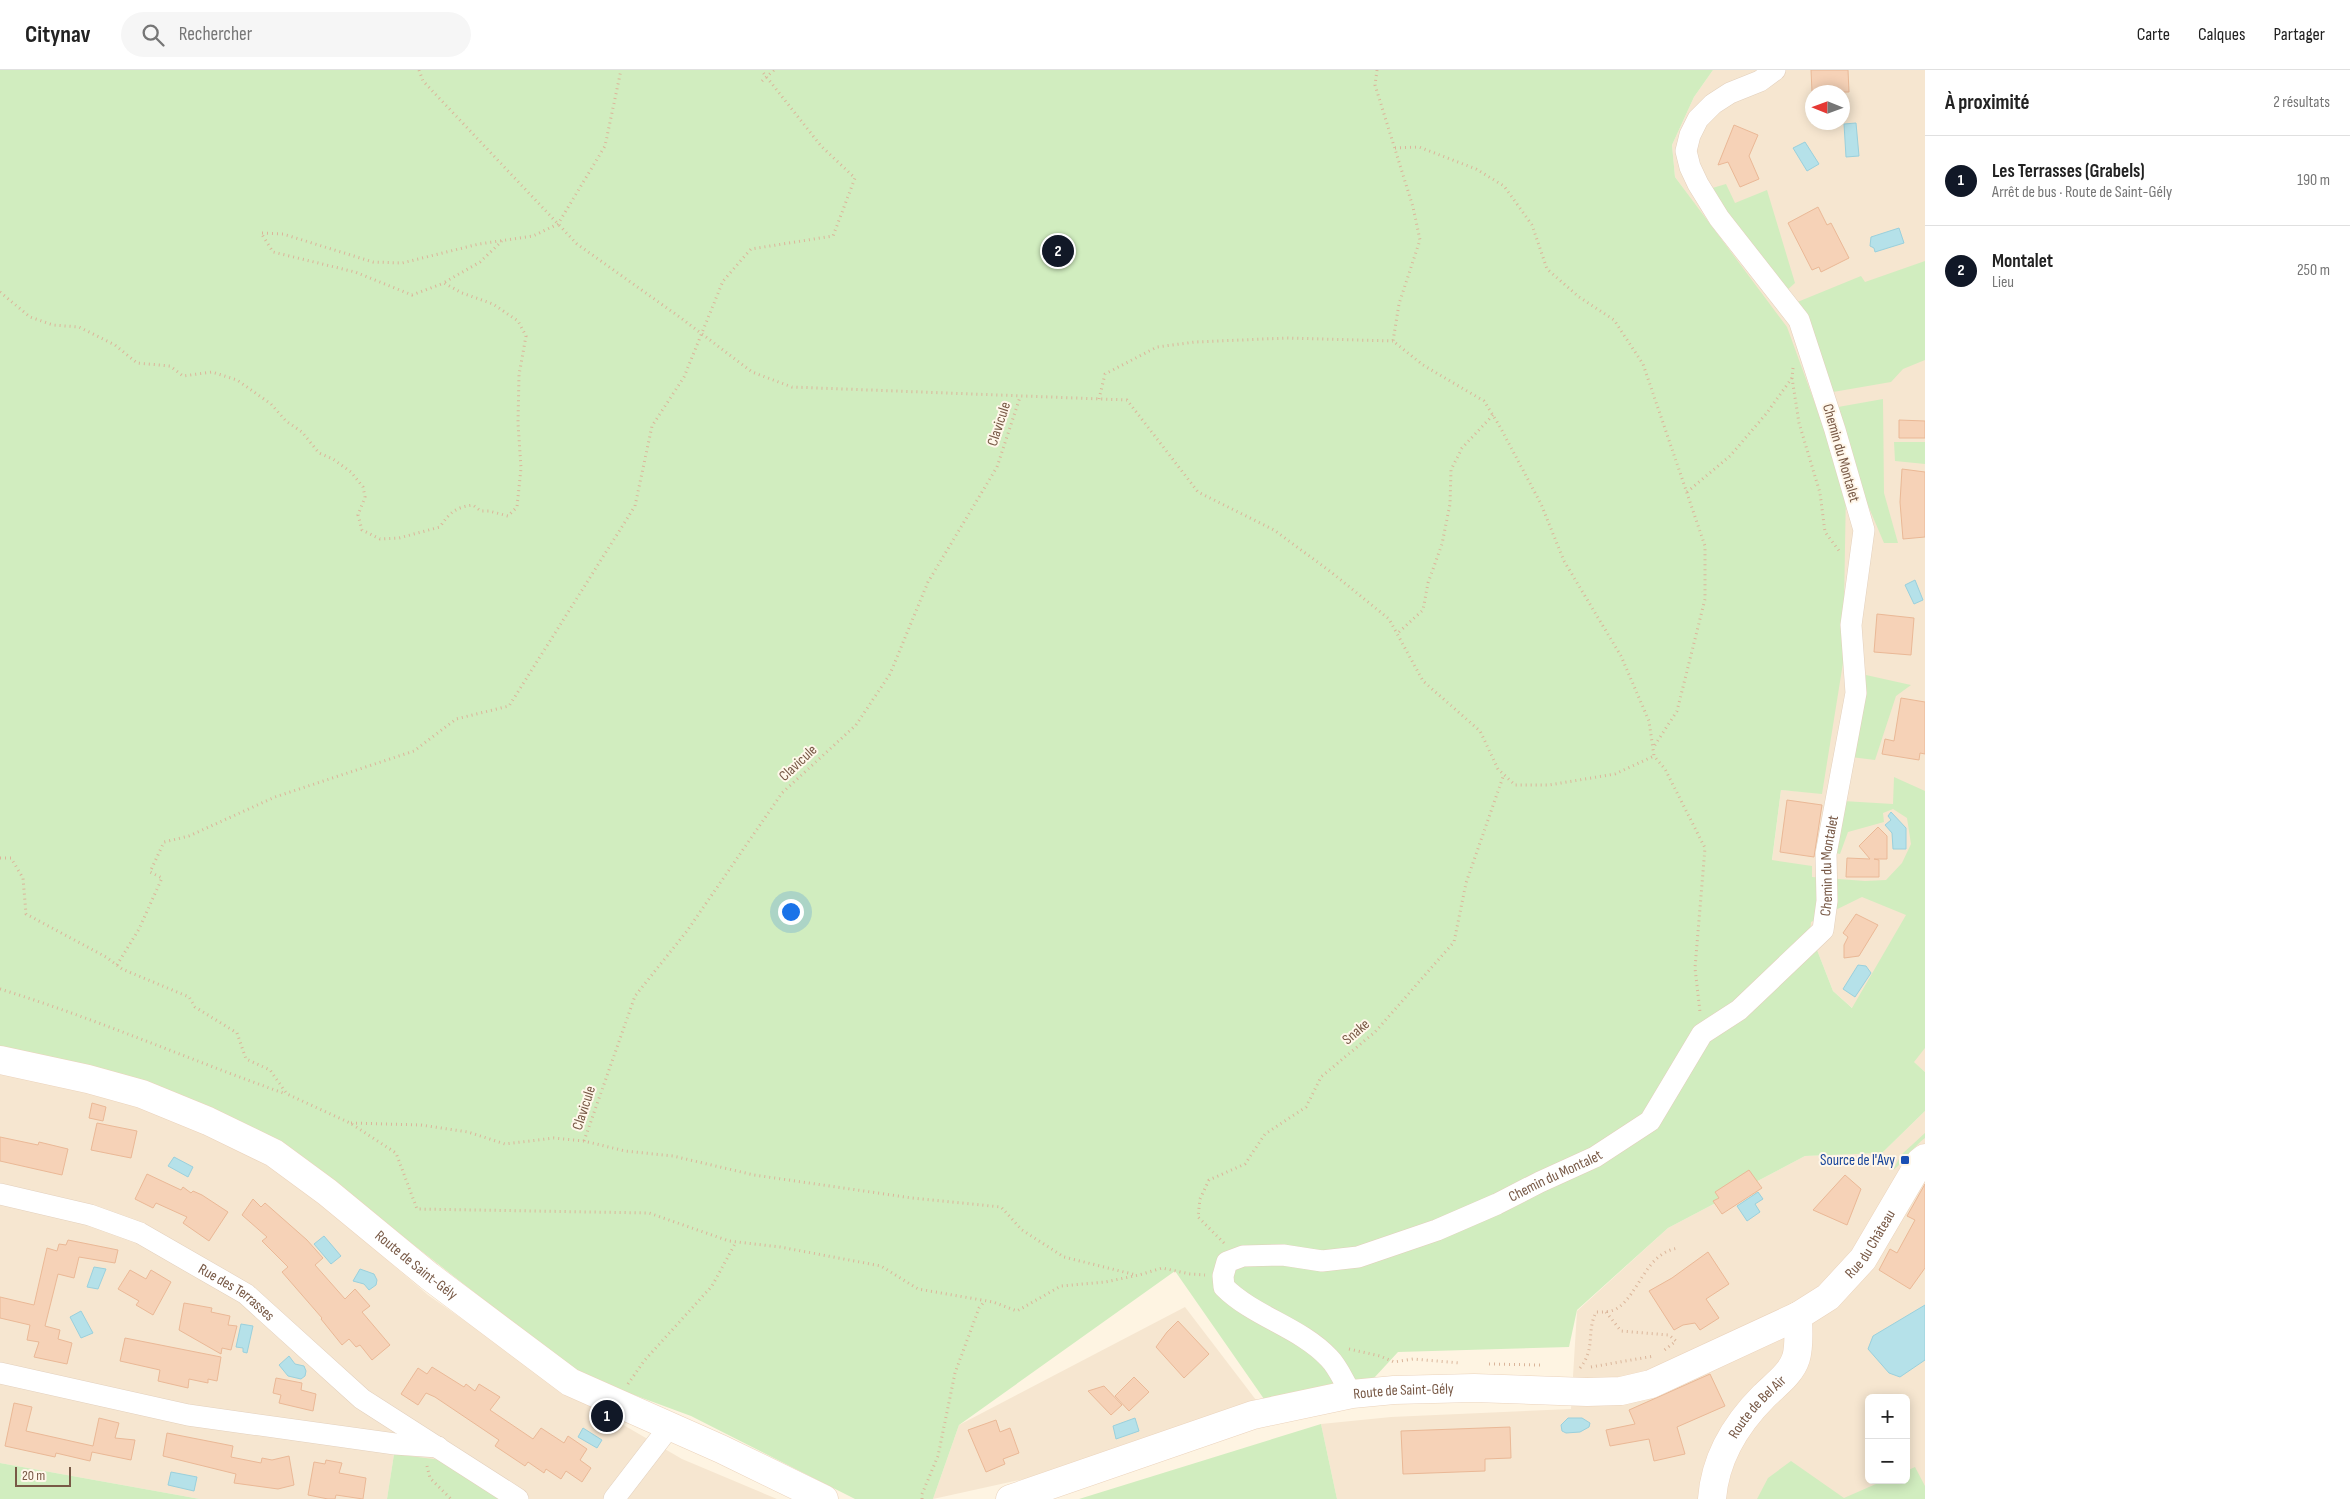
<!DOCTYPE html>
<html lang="fr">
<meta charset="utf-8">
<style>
body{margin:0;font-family:"Sofia Sans Condensed",sans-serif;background:#f6f6f6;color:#222}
.controls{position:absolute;right:15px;bottom:15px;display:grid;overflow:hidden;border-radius:8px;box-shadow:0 2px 12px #0003}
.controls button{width:45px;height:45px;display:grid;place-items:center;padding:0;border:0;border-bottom:1px solid #e0e0e0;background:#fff;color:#222;font:25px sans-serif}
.compass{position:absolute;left:1805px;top:15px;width:45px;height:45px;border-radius:50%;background:#fff;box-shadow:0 2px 12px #0003;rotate:271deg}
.scale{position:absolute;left:15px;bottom:12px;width:56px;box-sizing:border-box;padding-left:5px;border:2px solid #785946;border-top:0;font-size:14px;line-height:18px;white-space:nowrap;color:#785946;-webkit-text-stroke:4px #fff7ea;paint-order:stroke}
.you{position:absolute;left:790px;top:841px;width:18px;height:18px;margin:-12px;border:4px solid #fff;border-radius:50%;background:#1a73e8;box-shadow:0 0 0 8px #1a73e833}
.badge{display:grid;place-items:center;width:32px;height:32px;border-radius:50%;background:#111827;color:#fff;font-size:16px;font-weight:700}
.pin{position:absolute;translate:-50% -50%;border:2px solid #fff;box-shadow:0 1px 5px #0006}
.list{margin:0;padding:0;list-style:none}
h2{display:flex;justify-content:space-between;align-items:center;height:65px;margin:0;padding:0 20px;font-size:21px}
h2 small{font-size:16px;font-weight:400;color:#767676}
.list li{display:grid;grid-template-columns:32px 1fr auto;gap:15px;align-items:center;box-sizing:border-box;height:90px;padding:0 20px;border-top:1px solid #e0e0e0}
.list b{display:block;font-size:19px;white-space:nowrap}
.list p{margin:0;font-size:16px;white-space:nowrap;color:#767676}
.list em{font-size:16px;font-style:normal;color:#767676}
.icon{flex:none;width:28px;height:28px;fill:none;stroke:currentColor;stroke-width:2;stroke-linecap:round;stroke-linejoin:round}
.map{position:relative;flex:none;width:1925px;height:1429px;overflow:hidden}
header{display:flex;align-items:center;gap:30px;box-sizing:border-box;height:70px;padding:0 25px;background:#fff;border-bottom:1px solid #e0e0e0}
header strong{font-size:24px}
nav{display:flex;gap:28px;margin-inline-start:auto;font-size:18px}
.search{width:350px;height:45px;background:#f6f6f6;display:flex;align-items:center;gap:12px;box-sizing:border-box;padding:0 18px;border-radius:28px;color:#767676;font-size:19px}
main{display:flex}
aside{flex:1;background:#fff}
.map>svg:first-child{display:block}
.residential{fill:#f6e6d0;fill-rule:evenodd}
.green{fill:#d1edbf;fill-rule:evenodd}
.water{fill:#b5e1e9;stroke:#9ad0dc}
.building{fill:#f6d2b7;stroke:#eab896}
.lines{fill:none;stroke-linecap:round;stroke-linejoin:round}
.street-casing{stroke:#e3d0bd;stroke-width:22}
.secondary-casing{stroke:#ebd3bc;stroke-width:29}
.path{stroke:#dbb59a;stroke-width:3;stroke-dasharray:1 4;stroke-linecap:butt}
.street{stroke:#fff;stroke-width:21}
.secondary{stroke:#fff;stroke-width:28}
.transit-dot{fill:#1a4fb4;stroke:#fff7ea;stroke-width:2}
.labels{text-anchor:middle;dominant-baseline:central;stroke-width:4;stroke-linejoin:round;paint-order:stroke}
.street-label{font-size:15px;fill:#785946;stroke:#fff7ea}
.transit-label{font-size:15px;fill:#164399;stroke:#fff7ea;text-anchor:end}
</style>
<header>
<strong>Citynav</strong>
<div class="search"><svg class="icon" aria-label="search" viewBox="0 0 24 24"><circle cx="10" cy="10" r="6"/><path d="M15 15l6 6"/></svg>Rechercher</div>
<nav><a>Carte</a><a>Calques</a><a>Partager</a></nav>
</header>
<main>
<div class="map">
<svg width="1925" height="1429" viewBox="0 0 1925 1429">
<rect width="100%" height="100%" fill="#fef4e2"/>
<!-- residential -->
<g class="residential">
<path d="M 1713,0 L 1925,0 L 1925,1002 L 1833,921 L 1810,862 L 1772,791 L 1781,720 L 1822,723 L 1711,156 L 1675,107 L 1672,75 L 1694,27 ZM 1812,22 L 1842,22 L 1842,52 L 1812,52 Z"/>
<path d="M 0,1000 L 141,1037 L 271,1091 L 428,1225 L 565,1321 L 682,1389 L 777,1429 L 506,1429 L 394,1384 L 387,1429 L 200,1429 L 0,1393 Z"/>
<path d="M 1925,1041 L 1925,1429 L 1337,1429 L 1321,1354 L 1391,1347 L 1571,1339 L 1577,1241 L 1668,1158 L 1805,1086 L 1882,1083 ZM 1869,1328 L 1906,1328 L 1906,1410 L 1869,1410 Z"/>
<path d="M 1185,1237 L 1256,1330 L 1145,1375 L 1069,1399 L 933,1429 L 959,1355 Z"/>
</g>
<!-- green -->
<g class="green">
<path d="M 0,0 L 1713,0 L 1694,27 L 1672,75 L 1675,107 L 1787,257 L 1846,419 L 1843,593 L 1822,724 L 1781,720 L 1772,790 L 1812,796 L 1812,807 L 1865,811 L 1886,810 L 1902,793 L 1911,774 L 1907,748 L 1893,739 L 1883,743 L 1884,752 L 1848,762 L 1840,784 L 1832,782 L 1843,731 L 1893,734 L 1894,707 L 1925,721 L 1925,978 L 1914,992 L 1925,1002 L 1925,1041 L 1882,1083 L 1805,1086 L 1668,1158 L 1577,1240 L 1569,1277 L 1398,1282 L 1374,1308 L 1264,1329 L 1175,1201 L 959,1355 L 933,1429 L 855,1429 L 691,1346 L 580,1305 L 282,1072 L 0,978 ZM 1862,827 L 1906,845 L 1852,938 L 1833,921 L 1810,862 L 1811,852 Z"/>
<path d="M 1726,114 L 1735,133 L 1767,120 L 1795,213 L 1786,221 L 1709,119 Z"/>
<path d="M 1925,191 L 1925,290 L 1903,299 L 1891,312 L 1833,322 L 1795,233 L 1861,206 L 1865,212 Z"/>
<path d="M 1883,329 L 1884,423 L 1898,473 L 1884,473 L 1864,426 L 1838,337 Z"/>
<path d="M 1894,372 L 1925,372 L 1925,394 L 1895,391 Z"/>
<path d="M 1866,605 L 1911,615 L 1896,626 L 1875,690 L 1851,687 Z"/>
<path d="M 1925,1063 L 1925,1068 C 1915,1075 1898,1098 1893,1100 L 1901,1085 Z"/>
<path d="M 1321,1354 L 1337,1429 L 1079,1429 Z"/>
<path d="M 394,1384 L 449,1391 L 506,1429 L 387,1429 Z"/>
<path d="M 1791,1391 L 1844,1428 L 1885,1410 L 1906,1410 L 1906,1401 L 1915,1397 L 1925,1416 L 1925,1429 L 1757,1429 L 1768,1408 Z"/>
<path d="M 0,1393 L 200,1429 L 0,1429 Z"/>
</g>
<!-- water -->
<g class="water">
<path d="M 1856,53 L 1859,86 L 1846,87 L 1844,54 Z"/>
<path d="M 1805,72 L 1819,94 L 1807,101 L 1793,78 Z"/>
<path d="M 1899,158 L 1904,173 L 1875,182 L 1874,178 L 1870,176 L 1871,167 Z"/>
<path d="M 1915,510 L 1923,530 L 1914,534 L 1905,515 Z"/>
<path d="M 1891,742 L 1906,758 L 1906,779 L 1893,779 L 1892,763 L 1885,755 L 1891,750 L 1888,746 Z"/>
<path d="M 1858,895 L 1866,896 L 1871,903 L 1855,927 L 1843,919 Z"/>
<path d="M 174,1087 L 193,1097 L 188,1107 L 168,1096 Z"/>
<path d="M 1758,1122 L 1763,1129 L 1755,1134 L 1760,1142 L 1747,1151 L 1737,1136 Z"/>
<path d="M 324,1166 L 341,1186 L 331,1194 L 314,1174 Z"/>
<path d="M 94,1197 L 106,1199 L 98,1219 L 87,1217 Z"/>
<path d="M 360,1199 L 374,1204 L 377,1210 L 376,1215 L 369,1220 L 364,1214 L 353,1211 Z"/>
<path d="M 1925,1235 L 1925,1290 L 1900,1307 L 1889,1303 L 1868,1279 L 1873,1266 Z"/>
<path d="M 81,1241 L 93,1263 L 81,1268 L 70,1247 Z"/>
<path d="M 241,1254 L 253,1256 L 247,1283 L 243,1282 L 243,1278 L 236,1277 Z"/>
<path d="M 289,1286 L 295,1294 L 304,1296 L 306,1301 L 305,1306 L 301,1309 L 288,1306 L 279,1295 Z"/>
<path d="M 1135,1348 L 1139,1361 L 1116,1369 L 1113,1356 Z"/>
<path d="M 1568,1348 L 1582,1348 L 1590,1353 L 1589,1357 L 1580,1362 L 1566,1363 L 1562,1361 L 1561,1355 Z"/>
<path d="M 583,1358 L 602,1370 L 597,1378 L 578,1367 Z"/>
<path d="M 171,1402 L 197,1407 L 194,1421 L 168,1415 Z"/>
</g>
<!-- building -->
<g class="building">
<path d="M 1811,0 L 1848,0 L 1849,22 L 1812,22 Z"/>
<path d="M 1734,55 L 1758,65 L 1749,86 L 1759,109 L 1740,117 L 1728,92 L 1718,95 Z"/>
<path d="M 1818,137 L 1827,155 L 1831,153 L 1849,188 L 1821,202 L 1819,197 L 1812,200 L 1788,153 Z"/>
<path d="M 1899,350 L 1925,351 L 1925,368 L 1899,368 Z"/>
<path d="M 1902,399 L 1925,402 L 1925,467 L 1903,469 L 1900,432 Z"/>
<path d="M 1877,544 L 1914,548 L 1911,585 L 1874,582 Z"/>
<path d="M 1901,628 L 1925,632 L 1925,684 L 1920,683 L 1919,690 L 1882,684 L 1885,669 L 1894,671 Z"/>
<path d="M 1787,730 L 1822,735 L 1814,787 L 1780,782 Z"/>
<path d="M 1878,757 L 1887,766 L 1887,789 L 1874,789 L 1879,790 L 1879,807 L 1846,807 L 1847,788 L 1870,789 L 1859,776 Z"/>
<path d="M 1856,844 L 1878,855 L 1859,886 L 1844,888 L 1844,875 L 1848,867 L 1843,863 Z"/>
<path d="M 92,1033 L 106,1037 L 103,1051 L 89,1048 Z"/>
<path d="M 97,1053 L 137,1061 L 131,1088 L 91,1080 Z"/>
<path d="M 0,1067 L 38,1075 L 39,1072 L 68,1079 L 62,1105 L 0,1091 Z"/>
<path d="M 1749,1100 L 1762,1118 L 1722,1144 L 1713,1131 L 1719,1128 L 1715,1122 Z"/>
<path d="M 147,1104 L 181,1120 L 183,1117 L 191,1123 L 193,1121 L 202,1125 L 228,1142 L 209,1171 L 183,1153 L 187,1147 L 156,1133 L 153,1138 L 135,1129 Z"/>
<path d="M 1845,1105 L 1861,1119 L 1847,1155 L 1813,1140 Z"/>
<path d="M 1925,1114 L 1925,1198 L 1910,1219 L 1879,1200 L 1890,1179 L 1897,1183 L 1915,1150 L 1907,1146 Z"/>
<path d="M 253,1129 L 261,1137 L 265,1133 L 307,1170 L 323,1188 L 315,1195 L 345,1229 L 355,1219 L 370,1236 L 362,1242 L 390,1275 L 372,1290 L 360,1275 L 356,1277 L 349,1269 L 342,1275 L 321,1249 L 322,1248 L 282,1202 L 288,1197 L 262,1171 L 267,1167 L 242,1145 Z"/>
<path d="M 68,1170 L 118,1180 L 115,1193 L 79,1187 L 74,1208 L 58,1204 L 45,1256 L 60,1260 L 58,1269 L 72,1273 L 67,1294 L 34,1287 L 39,1272 L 27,1270 L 30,1255 L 0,1248 L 0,1227 L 34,1235 L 47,1178 L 57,1181 L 59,1174 L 66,1175 Z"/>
<path d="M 1708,1182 L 1729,1214 L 1706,1229 L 1719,1248 L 1700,1260 L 1695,1253 L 1683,1255 L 1674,1260 L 1649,1221 L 1672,1208 Z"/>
<path d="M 130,1200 L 146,1209 L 151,1200 L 171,1212 L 153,1245 L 136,1235 L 139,1231 L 118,1219 Z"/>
<path d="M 184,1233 L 212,1238 L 211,1242 L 230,1246 L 228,1255 L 237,1256 L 231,1280 L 222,1278 L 221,1284 L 179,1260 Z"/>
<path d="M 1178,1251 L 1209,1284 L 1184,1308 L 1156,1277 L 1167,1262 Z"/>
<path d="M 125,1268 L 221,1287 L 217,1311 L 208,1309 L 208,1313 L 189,1309 L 188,1318 L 158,1311 L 160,1300 L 120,1291 Z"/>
<path d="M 432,1297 L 464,1317 L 466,1314 L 475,1321 L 479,1314 L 500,1327 L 490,1340 L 533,1369 L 541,1358 L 564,1373 L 568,1366 L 587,1379 L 580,1390 L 591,1398 L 582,1412 L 566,1401 L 561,1409 L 546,1399 L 544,1403 L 528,1392 L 525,1396 L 495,1376 L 499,1370 L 435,1327 L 426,1323 L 418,1335 L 401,1324 L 418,1298 L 427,1304 Z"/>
<path d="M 1710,1304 L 1725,1336 L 1677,1357 L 1685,1384 L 1654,1391 L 1649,1369 L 1610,1376 L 1606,1360 L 1635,1354 L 1629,1340 Z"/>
<path d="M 1134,1307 L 1149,1322 L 1129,1341 L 1115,1326 Z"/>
<path d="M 276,1308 L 302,1313 L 301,1320 L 316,1324 L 313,1341 L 279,1333 L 281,1325 L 273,1323 Z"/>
<path d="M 1104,1316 L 1122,1335 L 1111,1345 L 1088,1321 Z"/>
<path d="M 14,1333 L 32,1337 L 26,1361 L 93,1376 L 99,1348 L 119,1353 L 115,1368 L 135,1370 L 131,1390 L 92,1382 L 90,1391 L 56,1383 L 55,1387 L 5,1376 Z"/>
<path d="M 996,1350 L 1000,1362 L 1010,1358 L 1019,1383 L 1003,1389 L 1005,1394 L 986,1402 L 968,1360 Z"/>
<path d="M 1510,1357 L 1511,1388 L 1485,1389 L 1485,1401 L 1403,1404 L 1401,1361 Z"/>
<path d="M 167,1363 L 233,1376 L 231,1387 L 261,1393 L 262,1388 L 272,1390 L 289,1386 L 294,1415 L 278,1419 L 234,1413 L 236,1404 L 163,1386 Z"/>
<path d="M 326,1390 L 342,1393 L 339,1403 L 366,1408 L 363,1429 L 336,1425 L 335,1429 L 328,1429 L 308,1425 L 314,1392 L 325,1394 Z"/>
</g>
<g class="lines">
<defs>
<g id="street">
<path id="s1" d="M 0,1124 L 90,1145 L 140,1163 L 246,1224 L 362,1329 L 518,1429"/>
<path d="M 0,1303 L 188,1345 L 395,1374 L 438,1377"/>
<path id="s2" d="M 1352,1324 C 1344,1313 1339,1298 1329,1288 C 1300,1257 1254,1247 1224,1217 L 1223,1206 L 1227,1192 L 1243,1186 L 1283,1185 L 1322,1191 L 1358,1187 L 1437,1160 L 1497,1134 L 1540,1112 L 1595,1087 L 1650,1051 L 1702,964 L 1739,940 L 1823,860 L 1827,831 L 1826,784 L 1856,623 L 1851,555 L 1864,460 L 1835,360 L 1799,250 L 1719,148 L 1698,114 L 1690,97 L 1686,81 L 1690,65 L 1698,49 L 1713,34 L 1730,23 L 1760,11 L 1775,0"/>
<path d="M 614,1429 L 670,1356"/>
</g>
<g id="secondary">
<path id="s3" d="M 0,990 L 88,1009 L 142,1024 L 208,1051 L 274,1083 L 327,1122 L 429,1206 L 570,1312 L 721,1379 L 824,1429"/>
<path id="s4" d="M 1010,1429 L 1253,1345 L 1352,1324 L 1394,1320 L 1474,1318 L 1587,1322 L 1621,1321 L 1651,1314 L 1798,1246 L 1828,1227 L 1863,1189 L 1920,1092 L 1925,1088"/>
<path id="s5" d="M 1712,1429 C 1715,1389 1736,1354 1764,1326 C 1775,1315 1791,1304 1796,1288 C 1800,1275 1798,1260 1798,1246"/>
</g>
</defs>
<!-- street casing -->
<use href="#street" class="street-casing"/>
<!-- secondary casing -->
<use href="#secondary" class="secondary-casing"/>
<!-- path -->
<g class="path">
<path d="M 419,0 L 423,11 L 577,174 L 681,248 L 752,302 L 792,317 L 1127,330 L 1198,422 L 1274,460 L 1331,502 L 1389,549 L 1423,611 L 1480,661 L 1498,699 L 1515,715 L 1549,715 L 1615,704 L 1654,686"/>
<path d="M 1377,0 L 1375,15 L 1413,137 L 1420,170 L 1399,234 L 1393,271 L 1423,295 L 1484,331 L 1499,355 L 1541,434 L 1564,491 L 1621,586 L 1649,651 L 1654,686 L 1665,699 L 1705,778 L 1695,898 L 1700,942"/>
<path d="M 762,11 L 774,0"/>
<path d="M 1395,78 L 1419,77 L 1476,99 L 1504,116 L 1532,155 L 1547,199 L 1579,227 L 1614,250 L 1643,294 L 1705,476 L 1705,529 L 1677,641 L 1653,678"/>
<path d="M 262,163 L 283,164 L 373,192 L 402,193 L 479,174 L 533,166 L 558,154 L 605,76 L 621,0"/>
<path d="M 445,212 L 480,192 L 502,171"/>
<path d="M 0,222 L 30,247 L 53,255 L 79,257 L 115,275 L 137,293 L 170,296 L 183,306 L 212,302 L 237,310 L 271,334 L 286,351 L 302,362 L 319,383 L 333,389 L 351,402 L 363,417 L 365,427 L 358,445 L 362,460 L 380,469 L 399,468 L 440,457 C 449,443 456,437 473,435 L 481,441 L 489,441 L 508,446 L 517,437 L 521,398 L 518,353 L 519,305 L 526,266 L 518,251 L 493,234 L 462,223 L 444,213 L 412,225 L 355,202 L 273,182 L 261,163"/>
<path d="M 1793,298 L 1792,308 L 1799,353 L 1820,423 L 1825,462 L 1840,482"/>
<path d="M 1099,329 L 1105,304 L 1157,277 L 1195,272 L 1287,268 L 1393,271"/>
<path d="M 1687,422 L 1730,386 L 1766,344 L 1792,308"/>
<path d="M 1399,562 L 1423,540 L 1428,513 L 1442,474 L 1450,434 L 1451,400 L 1462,378 L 1493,345"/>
<path d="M 0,788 L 11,788 L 23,808 L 26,844 L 106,887 L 122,899 L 189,927 L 195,937 L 237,963 L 246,989 L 270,1000 L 287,1024 L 350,1053 L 396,1083 L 417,1139 L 649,1143 L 729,1171 L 780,1177 L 881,1196 L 918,1219 L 993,1232 L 1017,1241 L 1061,1216 L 1105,1212 L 1139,1205 L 1162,1198 L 1190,1204 L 1205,1205"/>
<path d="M 117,895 L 139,859 L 162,808 L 150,802 L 164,772 L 189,766 L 275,727 L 414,681 L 456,649 L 509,636 L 635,436 L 652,356 L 684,307 L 723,211 L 751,179 L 833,166 L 855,108 L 821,76 L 761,0"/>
<path d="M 0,919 C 97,949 190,990 286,1024"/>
<path d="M 351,1053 L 421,1055 L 468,1062 L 505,1074 L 554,1068 L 584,1071 L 625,1081 L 673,1086 L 754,1105 L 912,1128 L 1001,1137 L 1022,1160 L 1064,1187 L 1136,1205"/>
<path d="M 584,1071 L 635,926 L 687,861 L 782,723 L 856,655 L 890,604 L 928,512 L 997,397 L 1020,327"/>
<path d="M 1224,1173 L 1198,1147 L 1200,1129 L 1209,1110 L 1245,1094 L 1265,1064 L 1306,1037 L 1321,1007 L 1375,962 L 1454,872 L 1466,813 L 1504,704"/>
<path d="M 1606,1242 L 1621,1261 L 1669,1265 L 1676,1271 L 1662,1282"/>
<path d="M 1349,1279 L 1380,1286 L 1394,1292 L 1413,1289 L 1460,1293"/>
<path d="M 1489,1294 L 1540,1295"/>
<path d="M 1591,1297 L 1654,1286"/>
<path d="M 1580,1298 C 1596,1278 1586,1263 1596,1242 C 1603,1242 1610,1242 1616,1239 C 1639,1226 1645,1182 1679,1178"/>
<path d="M 628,1314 L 644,1291 L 712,1216 L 736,1172"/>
<path d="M 427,1396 L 430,1408 L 451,1429"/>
<path d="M 922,1429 L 922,1424 L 938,1386 L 955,1303 L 979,1238 L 985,1231"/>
</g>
<!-- street -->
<use href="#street" class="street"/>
<!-- secondary -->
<use href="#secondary" class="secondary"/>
</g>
<!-- markers -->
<rect class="transit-dot" x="1900" y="1085" width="10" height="10" rx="2.5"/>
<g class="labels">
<!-- street labels -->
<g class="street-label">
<text transform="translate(999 354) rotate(-72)">Clavicule</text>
<text transform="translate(1841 383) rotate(74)">Chemin du Montalet</text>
<text transform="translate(798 693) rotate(-43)">Clavicule</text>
<text stroke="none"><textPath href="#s2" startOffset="978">Chemin du Montalet</textPath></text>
<text transform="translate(1356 962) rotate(-41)">Snake</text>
<text transform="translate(584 1038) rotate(-72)">Clavicule</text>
<text stroke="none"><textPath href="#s2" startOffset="542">Chemin du Montalet</textPath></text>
<text stroke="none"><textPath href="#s4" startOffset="924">Rue du Château</textPath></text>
<text stroke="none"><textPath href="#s3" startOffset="472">Route de Saint-Gély</textPath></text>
<text stroke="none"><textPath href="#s1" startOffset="259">Rue des Terrasses</textPath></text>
<text stroke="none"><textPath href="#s4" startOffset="410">Route de Saint-Gély</textPath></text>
<text stroke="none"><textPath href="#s5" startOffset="105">Route de Bel Air</textPath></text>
</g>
<!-- transit labels -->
<g class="transit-label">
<text x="1895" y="1090">Source de l'Avy</text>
</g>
</g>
</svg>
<div class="controls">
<button>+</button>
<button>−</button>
</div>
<svg class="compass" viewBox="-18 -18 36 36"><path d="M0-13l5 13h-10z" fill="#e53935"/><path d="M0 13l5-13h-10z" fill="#767676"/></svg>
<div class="scale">20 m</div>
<div class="you"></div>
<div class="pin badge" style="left:607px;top:1346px">1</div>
<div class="pin badge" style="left:1058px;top:181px">2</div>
</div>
<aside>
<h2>À proximité<small>2 résultats</small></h2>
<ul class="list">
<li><span class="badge">1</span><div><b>Les Terrasses (Grabels)</b><p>Arrêt de bus · Route de Saint-Gély</p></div><em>190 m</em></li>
<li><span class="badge">2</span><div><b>Montalet</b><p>Lieu</p></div><em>250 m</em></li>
</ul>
</aside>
</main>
